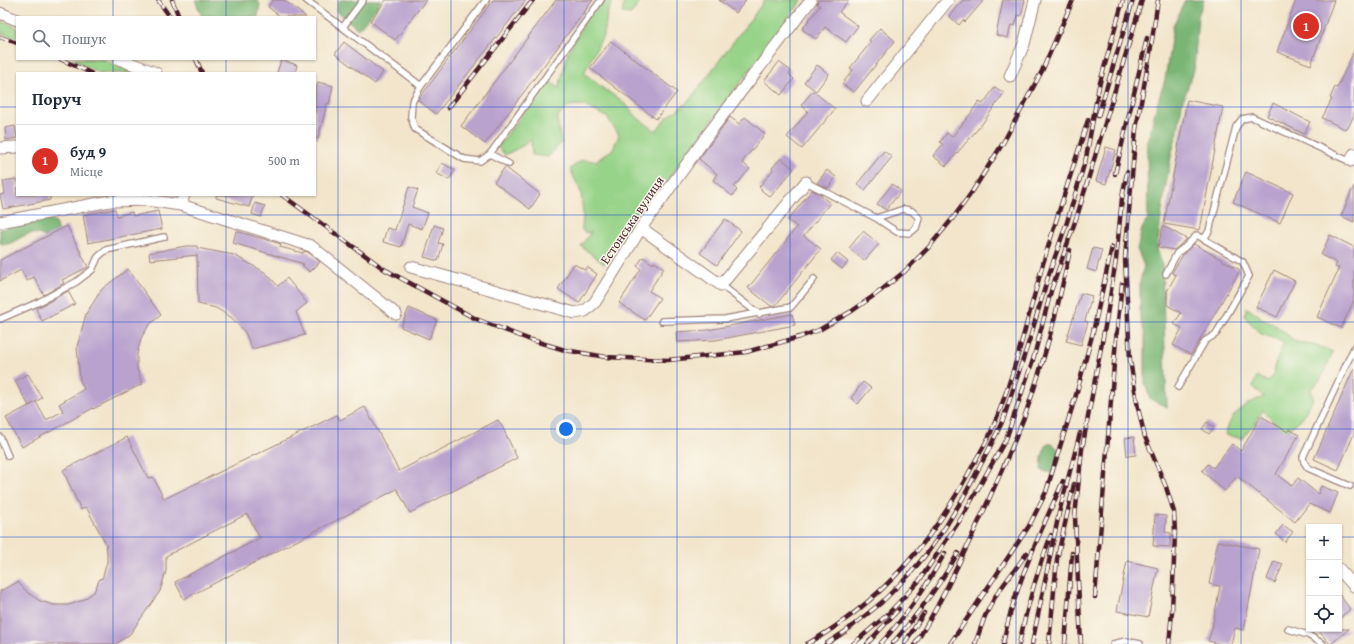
<!DOCTYPE html>
<html lang="uk">
<meta charset="utf-8">
<style>
body{margin:0;font-family:"Gentium Book Plus",serif;background:#f6f6f7;color:#1f2937}
.controls{position:absolute;right:12px;bottom:12px;display:grid;overflow:hidden;border-radius:0px;box-shadow:0 1px 3px #0004}
.controls button{width:36px;height:36px;display:grid;place-items:center;padding:0;border:0;border-bottom:1px solid #e0e1e3;background:#fff;color:#1f2937;font:20px sans-serif}
.you{position:absolute;left:566px;top:429px;width:14px;height:14px;margin:-10px;border:3px solid #fff;border-radius:50%;background:#1a73e8;box-shadow:0 0 0 6px #1a73e833}
.badge{display:grid;place-items:center;width:26px;height:26px;border-radius:50%;background:#d93025;color:#fff;font-size:13px;font-weight:700}
.pin{position:absolute;translate:-50% -50%;border:2px solid #fff;box-shadow:0 1px 4px #0006}
.list{margin:0;padding:0;list-style:none}
h2{display:flex;justify-content:space-between;align-items:center;height:52px;margin:0;padding:0 16px;font-size:17px}
h2 small{font-size:13px;font-weight:400;color:#747a83}
.list li{display:grid;grid-template-columns:26px 1fr auto;gap:12px;align-items:center;box-sizing:border-box;height:72px;padding:0 16px;border-top:1px solid #e0e1e3}
.list b{display:block;font-size:15px;white-space:nowrap}
.list p{margin:0;font-size:13px;white-space:nowrap;color:#747a83}
.list em{font-size:13px;font-style:normal;color:#747a83}
.icon{flex:none;width:22px;height:22px;fill:none;stroke:currentColor;stroke-width:2;stroke-linecap:round;stroke-linejoin:round}
.map{position:relative;flex:none;width:1354px;height:644px;overflow:hidden}
.search{position:absolute;background:#fff;box-shadow:0 1px 3px #0004;left:16px;top:16px;width:300px;height:44px;display:flex;align-items:center;gap:10px;box-sizing:border-box;padding:0 14px;border-radius:0px;color:#747a83;font-size:15px}
.panel{position:absolute;background:#fff;box-shadow:0 1px 3px #0004;left:16px;top:72px;width:300px;height:124px;border-radius:0px}
.map>svg:first-child{display:block}
.green{fill:#97d388;stroke:#70795a}
.forest{fill:#79b574;stroke:#626a50}
.building{fill:#b9a2ce}
.lines{fill:none;stroke-linecap:round;stroke-linejoin:round}
.lane-casing{stroke:#9e827b;stroke-width:8}
.street-casing{stroke:#9e827b;stroke-width:13}
.lane{stroke:#fff;stroke-width:5.5}
.street{stroke:#fff;stroke-width:11}
.rail-casing{stroke:#4a1f2b;stroke-width:4.5}
.rail{stroke:#fbf7ec;stroke-width:3;stroke-dasharray:9;stroke-linecap:butt}
.grid{fill:none;stroke:#1d4ed8;stroke-width:1;stroke-opacity:0.55}
.labels{text-anchor:middle;dominant-baseline:central;stroke-width:3;stroke-linejoin:round;paint-order:stroke}
.street-label{font-size:13px;fill:#4a1f2b;stroke:#fbf7ec}
</style>
<div class="map">
<svg width="1354" height="644" viewBox="0 0 1354 644">
<rect width="100%" height="100%" fill="#fbf7ec"/>
<filter id="ink" filterUnits="userSpaceOnUse"><feTurbulence type="fractalNoise" baseFrequency=".025" numOctaves="2"/><feDisplacementMap in="SourceGraphic" scale="8" xChannelSelector="R" yChannelSelector="G"/><feConvolveMatrix kernelMatrix="1 2 1 2 8 2 1 2 1" color-interpolation-filters="sRGB"/></filter>
<filter id="wash" filterUnits="userSpaceOnUse"><feTurbulence type="fractalNoise" baseFrequency=".012" numOctaves="4" result="noise"/><feDisplacementMap in="SourceGraphic" scale="16" xChannelSelector="R" yChannelSelector="G"/><feGaussianBlur stdDeviation="0.9" result="paint"/><feColorMatrix in="noise" values="0 0 0 0 0 0 0 0 0 0 0 0 0 0 0 0 0 1.4 0 .05"/><feComposite in="paint" operator="in"/></filter>
<g filter="url(#wash)">
<rect width="100%" height="100%" fill="#f2e5cb"/>
<!-- green -->
<g class="green">
<path d="M 599,0 L 613,0 L 607,15 L 604,34 L 584,73 L 605,90 L 621,100 L 639,119 L 656,131 L 665,119 L 688,102 L 765,0 L 802,0 L 660,190 L 660,191 L 656,200 L 628,232 L 604,264 L 581,246 L 591,232 L 586,233 L 582,230 L 583,215 L 581,192 L 570,169 L 582,160 L 596,161 L 613,149 L 619,135 L 607,117 L 582,105 L 569,106 L 557,118 L 561,143 L 548,157 L 532,155 L 531,138 L 524,145 L 505,155 L 498,147 L 548,80 L 559,88 L 568,52 L 591,11 Z"/>
<path d="M 625,0 L 642,0 L 631,14 L 622,13 Z"/>
<path d="M 0,21 L 17,27 L 17,38 L 0,33 Z"/>
<path d="M 71,59 L 101,59 L 134,73 L 100,73 Z"/>
<path d="M 1246,308 L 1255,312 L 1265,321 L 1274,324 L 1296,342 L 1314,344 L 1333,352 L 1320,380 L 1311,389 L 1313,399 L 1302,418 L 1286,432 L 1276,425 L 1263,410 L 1254,425 L 1245,434 L 1243,439 L 1226,435 C 1229,414 1245,403 1264,397 L 1253,387 L 1257,376 L 1268,382 L 1275,374 L 1274,367 L 1284,342 L 1261,334 L 1245,317 Z"/>
</g>
<!-- forest -->
<g class="forest">
<path d="M 195,0 L 257,0 L 260,4 L 258,17 L 202,17 Z"/>
<path d="M 340,0 L 381,0 L 375,10 L 358,29 L 337,11 L 338,3 Z"/>
<path d="M 1185,0 L 1204,0 L 1198,16 L 1194,70 L 1182,103 L 1178,131 L 1172,152 L 1165,189 L 1157,248 L 1162,266 L 1167,407 L 1150,399 L 1145,384 L 1145,334 L 1140,318 L 1140,282 L 1144,266 L 1137,249 L 1142,229 L 1148,218 L 1147,144 L 1157,104 L 1165,80 L 1173,26 Z"/>
<path d="M 49,219 L 56,223 L 57,230 C 45,244 42,231 29,234 C 19,236 10,248 0,243 L 0,229 C 16,224 32,222 49,219 Z"/>
<path d="M 1047,444 L 1052,444 L 1057,448 L 1061,458 L 1055,469 L 1051,473 L 1041,470 L 1042,456 Z"/>
</g>
<g id="blocks">
<!-- building -->
<g class="building">
<path d="M 273,0 L 284,0 L 306,17 L 281,17 L 268,7 Z"/>
<path d="M 386,0 L 426,0 L 395,40 L 370,21 Z"/>
<path d="M 493,0 L 526,0 L 436,114 L 418,100 Z"/>
<path d="M 556,0 L 593,0 L 485,144 L 461,126 Z"/>
<path d="M 719,0 L 746,0 L 736,13 Z"/>
<path d="M 818,0 L 849,0 L 839,12 L 858,26 L 846,42 L 825,27 L 816,39 L 802,29 L 820,6 L 817,4 Z"/>
<path d="M 963,0 L 984,0 L 965,22 L 963,20 L 959,25 L 949,16 Z"/>
<path d="M 1003,0 L 1025,0 L 1021,16 L 1018,15 L 1015,26 L 1011,25 L 1008,38 L 996,35 Z"/>
<path d="M 1296,0 L 1334,0 L 1311,65 L 1277,52 Z"/>
<path d="M 880,28 L 895,41 L 854,92 L 842,84 L 853,70 L 850,68 L 871,42 L 869,40 Z"/>
<path d="M 611,41 L 677,92 L 656,119 L 590,68 Z"/>
<path d="M 344,42 L 383,72 L 375,84 L 335,54 Z"/>
<path d="M 1354,51 L 1354,115 L 1348,128 L 1346,127 L 1345,129 L 1322,118 L 1332,99 L 1330,98 L 1335,87 L 1337,88 Z"/>
<path d="M 281,60 L 297,65 L 295,73 L 277,73 Z"/>
<path d="M 779,62 L 791,71 L 789,74 L 794,79 L 781,95 L 764,81 Z"/>
<path d="M 817,65 L 829,74 L 816,91 L 804,82 Z"/>
<path d="M 318,82 L 333,86 L 329,104 L 327,103 L 318,139 L 315,138 L 315,92 Z"/>
<path d="M 995,87 L 1004,93 L 982,124 L 946,166 L 933,156 L 943,144 L 940,142 L 947,133 L 952,137 L 971,113 L 979,101 L 983,104 Z"/>
<path d="M 813,91 L 835,109 L 802,149 L 787,137 L 808,111 L 801,105 Z"/>
<path d="M 1187,100 L 1223,107 L 1200,230 L 1164,224 Z"/>
<path d="M 1273,103 L 1310,122 L 1304,134 L 1267,116 Z"/>
<path d="M 730,117 L 739,124 L 745,117 L 765,134 L 742,162 L 750,169 L 734,187 L 737,190 L 732,196 L 713,180 L 717,174 L 699,159 Z"/>
<path d="M 15,126 L 17,138 L 6,140 L 5,128 Z"/>
<path d="M 1106,147 L 1116,150 L 1106,184 L 1096,181 Z"/>
<path d="M 884,151 L 892,157 L 865,190 L 857,184 Z"/>
<path d="M 781,158 L 794,169 L 770,197 L 761,190 L 762,189 L 759,187 L 773,170 L 772,168 Z"/>
<path d="M 442,163 L 455,170 L 449,180 L 436,173 Z"/>
<path d="M 505,167 L 540,194 L 530,209 L 494,182 Z"/>
<path d="M 827,170 L 836,177 L 828,188 L 817,183 Z"/>
<path d="M 1246,172 L 1293,193 L 1280,223 L 1233,202 Z"/>
<path d="M 16,179 L 17,195 L 50,195 L 50,200 L 3,209 L 0,195 L 5,194 L 3,181 Z"/>
<path d="M 892,184 L 901,191 L 886,210 L 877,204 Z"/>
<path d="M 1354,186 L 1354,222 L 1341,216 Z"/>
<path d="M 409,187 L 418,190 L 412,207 L 428,213 L 422,229 L 408,224 L 401,247 L 383,242 L 387,228 L 395,230 Z"/>
<path d="M 812,190 L 822,195 L 821,196 L 830,203 L 804,236 L 821,249 L 775,306 L 771,306 L 748,288 L 797,227 L 788,220 Z"/>
<path d="M 216,195 L 253,195 L 249,207 L 216,198 Z"/>
<path d="M 255,203 L 265,206 L 261,217 L 252,214 Z"/>
<path d="M 115,209 L 117,216 L 132,212 L 133,216 L 158,211 L 162,229 L 88,243 L 83,215 Z"/>
<path d="M 725,219 L 741,231 L 717,265 L 700,253 Z"/>
<path d="M 434,225 L 443,228 L 438,243 L 443,244 L 438,261 L 424,257 Z"/>
<path d="M 67,226 L 88,267 L 62,280 L 64,283 L 44,295 L 34,277 L 27,281 L 21,270 L 0,281 L 0,260 Z"/>
<path d="M 1163,226 L 1187,239 L 1174,250 L 1158,247 Z"/>
<path d="M 236,231 L 281,244 L 280,247 L 303,253 L 304,251 L 308,252 L 320,262 L 310,272 L 302,265 L 304,264 L 233,243 Z"/>
<path d="M 863,231 L 879,244 L 864,261 L 849,248 Z"/>
<path d="M 1330,235 L 1354,247 L 1354,300 L 1341,328 L 1317,317 L 1339,268 L 1335,267 L 1337,263 L 1321,255 Z"/>
<path d="M 1194,244 L 1240,270 L 1191,355 L 1173,345 L 1182,328 L 1174,324 L 1181,313 L 1167,305 L 1167,291 L 1176,275 L 1172,273 L 1184,253 Z"/>
<path d="M 186,246 L 197,246 L 197,248 L 234,255 L 266,273 L 278,286 L 287,278 L 307,303 L 296,312 L 305,335 L 252,349 L 245,332 L 232,318 L 216,308 L 198,304 L 197,255 L 150,260 L 149,253 Z"/>
<path d="M 1093,248 L 1102,250 L 1096,272 L 1087,269 Z"/>
<path d="M 837,253 L 848,262 L 842,269 L 831,260 Z"/>
<path d="M 643,257 L 653,264 L 654,262 L 664,268 L 649,291 L 660,298 L 645,320 L 619,303 L 641,269 L 637,266 Z"/>
<path d="M 574,264 L 585,270 L 587,267 L 597,274 L 579,303 L 558,289 Z"/>
<path d="M 128,269 L 161,315 L 149,325 L 141,338 L 137,354 L 137,369 L 142,384 L 93,409 L 93,408 L 22,447 L 6,418 L 36,402 L 46,420 L 63,411 L 59,404 L 84,389 L 80,380 L 77,347 L 86,314 L 102,289 Z"/>
<path d="M 1274,270 L 1295,281 L 1277,317 L 1256,307 Z"/>
<path d="M 68,291 L 75,304 L 42,321 L 36,309 Z"/>
<path d="M 1081,293 L 1092,296 L 1085,321 L 1088,322 L 1081,345 L 1066,341 Z"/>
<path d="M 409,308 L 437,320 L 429,339 L 401,327 Z"/>
<path d="M 792,314 L 795,325 L 716,340 L 677,342 L 676,332 L 708,330 Z"/>
<path d="M 1354,368 L 1354,434 L 1338,470 L 1314,459 Z"/>
<path d="M 28,374 L 42,398 L 29,406 L 15,381 Z"/>
<path d="M 863,382 L 871,388 L 858,404 L 851,398 Z"/>
<path d="M 365,407 L 399,471 L 498,420 L 502,426 L 517,458 L 410,513 L 397,489 L 184,599 L 175,582 L 260,538 L 247,514 L 166,556 L 166,571 L 160,591 L 130,634 L 116,644 L 0,644 L 0,591 L 18,582 L 28,593 L 40,601 L 54,605 L 69,605 L 83,600 L 94,592 L 100,578 L 102,579 L 107,562 L 107,553 L 106,544 L 86,507 L 81,510 L 63,470 L 127,437 L 148,478 L 153,477 L 164,499 L 337,415 L 340,420 Z"/>
<path d="M 1261,416 L 1288,432 L 1289,429 L 1299,435 L 1276,474 L 1292,486 L 1298,478 L 1318,494 L 1321,486 L 1338,493 L 1330,513 L 1309,504 L 1295,522 L 1237,476 L 1225,491 L 1202,471 L 1208,464 L 1213,468 L 1232,444 L 1241,451 Z"/>
<path d="M 1207,422 L 1214,427 L 1209,434 L 1202,429 Z"/>
<path d="M 1134,437 L 1136,455 L 1127,456 L 1125,438 Z"/>
<path d="M 1155,515 L 1166,516 L 1165,532 L 1171,533 L 1170,547 L 1153,546 Z"/>
<path d="M 1283,525 L 1293,532 L 1285,542 L 1276,534 Z"/>
<path d="M 1218,541 L 1259,549 L 1244,630 L 1235,628 L 1231,644 L 1222,644 L 1208,641 L 1212,629 L 1220,586 L 1209,584 Z"/>
<path d="M 1127,561 L 1158,568 L 1148,617 L 1117,611 Z"/>
<path d="M 1274,561 L 1283,564 L 1275,583 L 1267,579 Z"/>
<path d="M 1339,594 L 1350,609 L 1339,619 Z"/>
<path d="M 1317,629 L 1349,629 L 1331,644 L 1330,644 Z"/>
</g>
</g>
</g>
<g filter="url(#ink)">
<use href="#blocks" fill-opacity="0" stroke="#9e827b" stroke-width="1"/>
<g class="lines">
<defs>
<g id="lane">
<path d="M 306,0 L 421,86"/>
<path d="M 486,0 L 421,86 L 412,102 L 411,117 L 415,129 L 464,159 L 480,161 L 490,154 L 601,0"/>
<path d="M 343,27 L 363,0"/>
<path d="M 490,154 L 509,164"/>
<path d="M 806,182 L 876,218 L 904,209 L 912,211 L 919,218 L 916,228 L 910,233 L 897,232 L 876,218"/>
<path d="M 1204,239 L 1209,231 L 1236,127 L 1242,119 L 1252,117 L 1351,162"/>
<path d="M 1166,274 L 1177,253 L 1185,247 L 1197,235 L 1243,262 L 1249,276 L 1216,334 L 1205,341 L 1178,387"/>
<path d="M 721,285 L 759,314"/>
<path d="M 0,319 L 39,302 L 76,282 L 92,270 L 98,257 L 106,250 L 164,237"/>
<path d="M 662,321 L 725,319 L 791,307 L 814,279"/>
<path d="M 0,437 L 8,456"/>
<path d="M 1350,486 L 1308,468 L 1304,462 L 1303,457 L 1354,348"/>
<path d="M 1288,629 L 1308,635 L 1323,644"/>
<path d="M 1113,644 L 1126,641 L 1140,644"/>
</g>
<g id="street">
<path d="M 0,13 L 17,20"/>
<path d="M 119,59 L 156,73"/>
<path d="M 1010,76 L 1024,44 L 1035,0"/>
<path d="M 867,101 L 948,0"/>
<path d="M 0,148 L 17,147"/>
<path d="M 1351,161 L 1354,154"/>
<path d="M 181,205 L 184,195"/>
<path d="M 0,222 L 110,201 L 146,200 L 181,205 L 311,246 L 396,314"/>
<path d="M 641,228 L 721,285 L 806,182"/>
<path d="M 411,267 L 575,313 L 585,311 L 595,302 L 641,228 L 709,133 L 811,0"/>
<path d="M 1339,569 L 1354,586"/>
</g>
</defs>
<!-- lane casing -->
<use href="#lane" class="lane-casing"/>
<!-- street casing -->
<use href="#street" class="street-casing"/>
<!-- lane -->
<use href="#lane" class="lane"/>
<!-- street -->
<use href="#street" class="street"/>
<defs>
<g id="rail">
<path d="M 158,0 L 170,17"/>
<path d="M 172,0 L 179,17"/>
<path d="M 1158,0 L 1150,53 L 1136,129 L 1125,258 L 1130,360 L 1138,408 L 1145,437 L 1166,487 L 1174,512 L 1175,532 L 1172,612 L 1169,644"/>
<path d="M 0,37 L 17,43"/>
<path d="M 60,59 L 91,73"/>
<path d="M 196,59 L 202,73"/>
<path d="M 448,108 L 533,0"/>
<path d="M 1098,116 L 1133,0"/>
<path d="M 1115,174 L 1147,38"/>
<path d="M 282,195 L 384,269 L 476,319 L 528,339 L 565,350 L 606,357 L 645,359 L 668,360 L 746,352 L 800,337 L 819,330 L 852,311 L 879,292 L 904,272 L 929,247 L 953,218 L 972,192 L 1003,143 L 1042,71 L 1073,0"/>
<path d="M 1095,597 L 1116,339 L 1122,284"/>
<path d="M 807,644 C 882,602 932,542 972,467 C 978,455 986,444 991,432 C 1014,378 1027,320 1043,264 C 1057,216 1073,168 1088,120"/>
<path d="M 826,644 L 846,631 L 881,603 L 909,575 L 928,552 L 946,526 L 963,498 L 987,453 L 1003,420 L 1031,335 L 1048,277 L 1067,222 L 1086,158 L 1099,86 L 1123,0"/>
<path d="M 853,644 L 886,616 L 919,581 L 962,517 L 1006,439 L 1033,360 L 1051,291 L 1078,213 L 1142,0"/>
<path d="M 867,644 L 899,609"/>
<path d="M 880,644 C 906,617 927,585 945,553"/>
<path d="M 892,644 C 917,615 939,586 958,553"/>
<path d="M 904,644 L 924,613"/>
<path d="M 915,644 C 940,605 959,563 979,521 C 995,486 1011,451 1025,415 C 1044,363 1059,304 1070,250"/>
<path d="M 950,644 L 1029,526 L 1046,492 L 1076,395 L 1093,332 L 1112,247"/>
<path d="M 975,644 L 985,616 L 996,595 L 1027,553"/>
<path d="M 1003,644 C 1014,586 1040,534 1063,481"/>
<path d="M 1019,644 C 1027,607 1037,571 1051,535"/>
<path d="M 1032,644 L 1059,513 L 1080,433"/>
<path d="M 1049,644 L 1057,559 L 1074,484"/>
<path d="M 1065,644 L 1072,553"/>
<path d="M 1081,644 L 1075,517 L 1082,449 L 1106,321 L 1116,260 L 1122,198 L 1127,172"/>
</g>
</defs>
<!-- rail casing -->
<use href="#rail" class="rail-casing"/>
<!-- rail -->
<use href="#rail" class="rail"/>
</g>
</g>
<!-- grid -->
<path class="grid" d="M 113,0 L 113,17M 226,0 L 226,17M 338,0 L 338,644M 451,0 L 451,644M 564,0 L 564,644M 677,0 L 677,644M 790,0 L 790,644M 903,0 L 903,644M 1016,0 L 1016,644M 1128,0 L 1128,644M 1241,0 L 1241,644M 113,59 L 113,73M 226,59 L 226,73M 0,107 L 17,107M 315,107 L 1354,107M 113,195 L 113,644M 226,195 L 226,644M 0,215 L 1354,215M 0,322 L 1354,322M 0,429 L 1354,429M 0,537 L 1309,537M 1339,537 L 1354,537"/>
<g class="labels">
<!-- street labels -->
<g class="street-label">
<text transform="translate(632 220) rotate(-56)">Естонська вулиця</text>
</g>
</g>
</svg>
<div class="controls">
<button>+</button>
<button>−</button>
<button><svg class="icon" aria-label="locate" viewBox="0 0 24 24"><circle cx="12" cy="12" r="6"/><path d="M12 2v4M12 18v4M2 12h4M18 12h4"/></svg></button>
</div>
<div class="you"></div>
<div class="pin badge" style="left:1306px;top:26px">1</div>
<div class="search"><svg class="icon" aria-label="search" viewBox="0 0 24 24"><circle cx="10" cy="10" r="6"/><path d="M15 15l6 6"/></svg>Пошук</div>
<section class="panel">
<h2>Поруч<small></small></h2>
<ul class="list">
<li><span class="badge">1</span><div><b>буд 9</b><p>Місце</p></div><em>500 m</em></li>
</ul>
</section>
</div>
